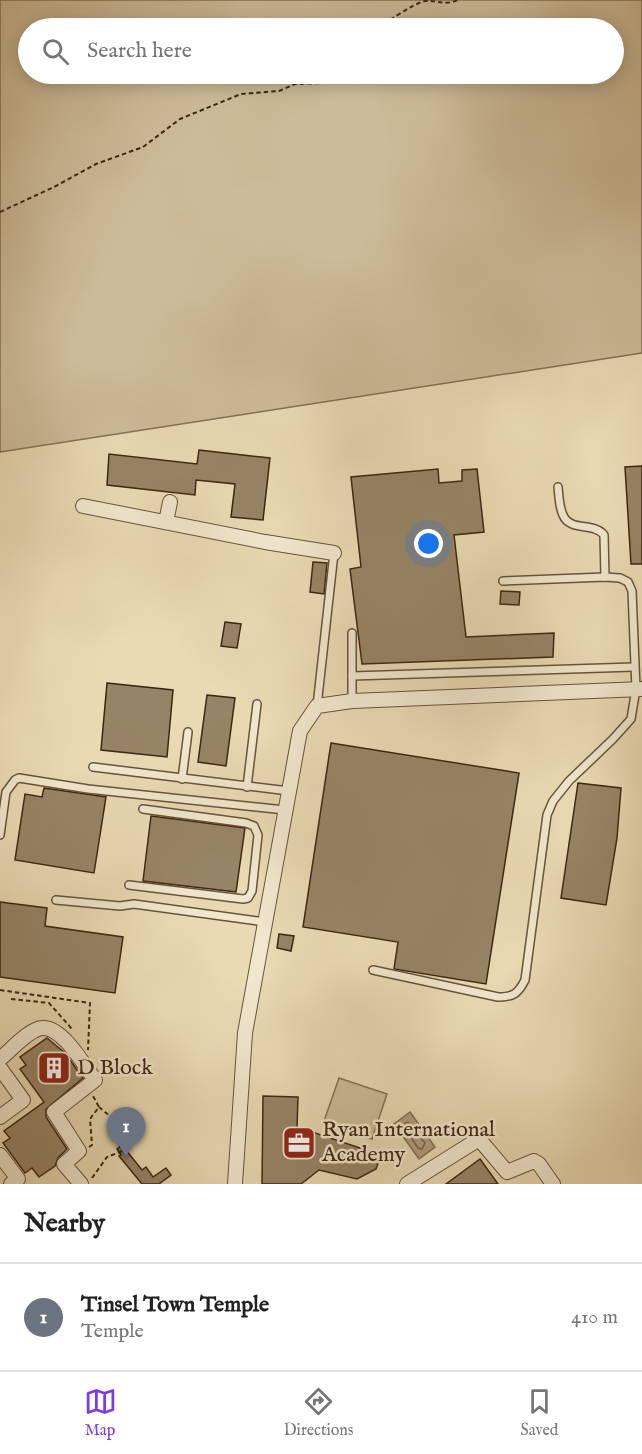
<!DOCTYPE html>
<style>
body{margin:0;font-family:"IM FELL English",serif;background:#f6f6f6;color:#222}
.you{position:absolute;left:429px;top:544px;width:21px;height:21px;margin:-15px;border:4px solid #fff;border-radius:50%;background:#1a73e8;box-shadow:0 0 0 9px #1a73e833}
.badge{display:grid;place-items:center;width:39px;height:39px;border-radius:50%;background:#7c3aed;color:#fff;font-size:20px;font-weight:700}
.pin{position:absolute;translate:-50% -50px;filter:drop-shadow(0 2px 3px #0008)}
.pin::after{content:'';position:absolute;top:32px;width:21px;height:18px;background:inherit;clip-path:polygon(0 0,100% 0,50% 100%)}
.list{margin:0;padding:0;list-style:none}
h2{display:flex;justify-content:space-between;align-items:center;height:78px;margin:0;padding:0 24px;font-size:26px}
h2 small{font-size:20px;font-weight:400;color:#767676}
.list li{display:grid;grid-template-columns:39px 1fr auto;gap:18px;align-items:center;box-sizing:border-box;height:108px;padding:0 24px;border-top:2px solid #e0e0e0}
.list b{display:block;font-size:22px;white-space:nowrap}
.list p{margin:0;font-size:20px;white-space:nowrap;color:#767676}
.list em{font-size:20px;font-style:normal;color:#767676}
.icon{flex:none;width:33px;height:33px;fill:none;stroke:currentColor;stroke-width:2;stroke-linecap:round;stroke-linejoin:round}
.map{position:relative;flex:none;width:642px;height:1184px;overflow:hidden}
.search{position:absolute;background:#fff;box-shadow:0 3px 15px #0003;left:18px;right:18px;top:18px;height:66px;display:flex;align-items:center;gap:15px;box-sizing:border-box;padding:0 21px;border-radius:33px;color:#767676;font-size:22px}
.sheet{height:186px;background:#fff}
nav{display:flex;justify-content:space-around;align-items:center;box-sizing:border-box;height:84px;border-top:2px solid #e0e0e0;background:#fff;font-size:16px;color:#767676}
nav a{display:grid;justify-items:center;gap:3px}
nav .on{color:#7c3aed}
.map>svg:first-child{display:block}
.green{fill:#ccbb98;stroke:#847054;stroke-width:1.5;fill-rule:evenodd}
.water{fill:#af9d7d;stroke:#816d52;stroke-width:1.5}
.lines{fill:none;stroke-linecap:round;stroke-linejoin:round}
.shore{stroke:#766247;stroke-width:1.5}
.building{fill:#968466;stroke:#3d2611;stroke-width:1.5}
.service-casing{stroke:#68533a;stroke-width:10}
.minor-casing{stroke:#68533a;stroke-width:16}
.path{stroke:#3d2611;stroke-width:2;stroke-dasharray:4.5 3;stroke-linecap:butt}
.service{stroke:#f1e7ce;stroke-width:7}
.minor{stroke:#f1e7ce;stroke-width:14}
.labels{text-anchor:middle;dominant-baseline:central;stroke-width:5;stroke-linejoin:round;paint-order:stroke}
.poi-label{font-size:22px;fill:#3d2611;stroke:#f1e7ce;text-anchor:start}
</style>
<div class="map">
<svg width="642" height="1184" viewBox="0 0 642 1184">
<rect width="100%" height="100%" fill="#e9dab4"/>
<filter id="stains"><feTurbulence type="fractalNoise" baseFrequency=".00333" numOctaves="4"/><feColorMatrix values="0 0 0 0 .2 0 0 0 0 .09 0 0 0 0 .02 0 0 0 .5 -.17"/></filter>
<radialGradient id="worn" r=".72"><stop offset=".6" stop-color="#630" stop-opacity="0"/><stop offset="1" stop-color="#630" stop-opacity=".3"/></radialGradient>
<!-- green -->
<g class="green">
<path d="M 0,0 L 642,0 L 642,353 L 0,452 ZM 28,28 L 614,28 L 614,74 L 28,74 Z"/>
<path d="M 339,1078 L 387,1094 L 372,1139 L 323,1124 Z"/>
</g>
<!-- water -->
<path class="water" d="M 410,1112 L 435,1147 L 419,1159 L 394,1124 Z"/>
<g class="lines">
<!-- shore -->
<path class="shore" d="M 408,1122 L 425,1143 L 422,1149 L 418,1148 L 404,1127 L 404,1124 Z"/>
</g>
<!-- building -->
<g class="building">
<path d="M 199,450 L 270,458 L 263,520 L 231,517 L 235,484 L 196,480 L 195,495 L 107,485 L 109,454 L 197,464 Z"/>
<path d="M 642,466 L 642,564 L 631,564 L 625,467 Z"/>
<path d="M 438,469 L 439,483 L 462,481 L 462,470 L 477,469 L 484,532 L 454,535 L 466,637 L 554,633 L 553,657 L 362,664 L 350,569 L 361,567 L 351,477 Z"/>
<path d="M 313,562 L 327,563 L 324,594 L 310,592 Z"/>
<path d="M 501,591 L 520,592 L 519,605 L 500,604 Z"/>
<path d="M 225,622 L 241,624 L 237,648 L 221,646 Z"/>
<path d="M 107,683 L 173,690 L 167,757 L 101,750 Z"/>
<path d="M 207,695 L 235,698 L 226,766 L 198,762 Z"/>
<path d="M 331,743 L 519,773 L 486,984 L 394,969 L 398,942 L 303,927 Z"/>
<path d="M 578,783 L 621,788 L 617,838 L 606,905 L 561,898 Z"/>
<path d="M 44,788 L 106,797 L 94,873 L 15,860 L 25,794 L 42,797 Z"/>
<path d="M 151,816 L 245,828 L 236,892 L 143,881 Z"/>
<path d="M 0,902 L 47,908 L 45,926 L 123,937 L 115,993 L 0,977 Z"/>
<path d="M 279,934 L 294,936 L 291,951 L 277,948 Z"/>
<path d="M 47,1038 L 65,1053 L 83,1078 L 46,1109 L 46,1117 L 67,1149 L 58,1158 L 55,1166 L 39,1177 L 32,1168 L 25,1173 L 3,1143 L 10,1138 L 4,1131 L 44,1102 L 20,1069 L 26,1065 L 20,1057 Z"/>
<path d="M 263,1096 L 298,1097 L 297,1127 L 381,1155 L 376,1169 L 357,1179 L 319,1170 L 301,1184 L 262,1184 Z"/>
<path d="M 122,1145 L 142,1170 L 146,1167 L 153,1177 L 166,1168 L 171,1175 L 159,1184 L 142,1184 L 119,1156 L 121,1155 L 117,1149 Z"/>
<path d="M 480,1159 L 498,1184 L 446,1184 Z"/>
</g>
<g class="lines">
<defs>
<g id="service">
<path d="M 558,487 C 559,495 559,507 563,515 C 570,532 594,522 604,535 L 605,577"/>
<path d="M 352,676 L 634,667"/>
<path d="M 352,701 L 352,633"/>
<path d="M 317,706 L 334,553"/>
<path d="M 93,767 L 289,791"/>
<path d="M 182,779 L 188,732"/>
<path d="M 247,787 L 257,704"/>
<path d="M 0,835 L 6,792 L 15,780 L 19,778 L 88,789 L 285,810"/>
<path d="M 129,885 L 243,899 L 248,898 L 252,891 L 258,835 L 254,826 L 246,823 L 143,809"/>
<path d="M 56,900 L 120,906 L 134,904 L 265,922"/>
<path d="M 373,970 L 498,997 C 513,997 518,994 525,980 L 547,815 L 553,801 L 569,781 L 613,739 L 631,719 L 636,689 L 632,591 L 628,582 L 620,578 L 605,577 L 503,581"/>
</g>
<g id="minor">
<path d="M 83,506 L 265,542 L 334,553"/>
<path d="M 166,522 L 170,502"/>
<path d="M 0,1059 C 10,1051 29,1029 42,1028 C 62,1026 84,1065 95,1080 L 54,1112 L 79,1151 L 64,1164 L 81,1184"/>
<path d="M 0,1068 L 23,1100 L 0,1117"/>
<path d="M 0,1155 L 18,1179 L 11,1184"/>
<path d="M 235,1184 L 245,1033 L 300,731 L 317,706 L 352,701 L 642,689"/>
<path d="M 407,1184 L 479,1139 L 507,1172 L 534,1161 L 539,1164 L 553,1184"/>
</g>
</defs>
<!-- service casing -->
<use href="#service" class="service-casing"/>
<!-- minor casing -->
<use href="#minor" class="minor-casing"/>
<!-- path -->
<g class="path">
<path d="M 378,28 C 389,21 412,4 425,1 C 437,0 444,6 458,0"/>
<path d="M 0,212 L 54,187 L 96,164 L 143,147 L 180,119 L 241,94 L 279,91 L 295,84 L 326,83 L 333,74"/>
<path d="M 0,990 L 90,1003 L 88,1050"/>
<path d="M 11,999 L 49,1003 L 72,1029"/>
<path d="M 89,1147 L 92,1145 L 90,1119 L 99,1107 L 93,1096"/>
<path d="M 92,1178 L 107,1157 L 125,1150 L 123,1133 L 109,1124 L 111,1117 L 99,1107"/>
</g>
<!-- service -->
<use href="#service" class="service"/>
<!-- minor -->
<use href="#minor" class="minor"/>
</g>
<!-- icons -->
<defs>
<symbol id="building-square" viewBox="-11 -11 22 22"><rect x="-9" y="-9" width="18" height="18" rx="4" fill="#8f2418" stroke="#f1e7ce"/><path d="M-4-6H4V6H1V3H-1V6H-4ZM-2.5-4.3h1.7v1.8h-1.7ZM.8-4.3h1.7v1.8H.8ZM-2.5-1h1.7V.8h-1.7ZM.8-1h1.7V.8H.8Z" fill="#fff"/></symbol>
<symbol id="office-square" viewBox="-11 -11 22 22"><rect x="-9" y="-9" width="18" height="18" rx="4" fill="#8f2418" stroke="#f1e7ce"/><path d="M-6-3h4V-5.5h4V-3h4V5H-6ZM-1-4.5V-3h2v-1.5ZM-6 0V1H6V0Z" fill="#fff"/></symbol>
</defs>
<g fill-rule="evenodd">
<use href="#building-square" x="35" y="1049" width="38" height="38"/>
<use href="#office-square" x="280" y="1124" width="38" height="38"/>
</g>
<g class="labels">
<!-- poi labels -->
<g class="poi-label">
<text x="77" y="1068">D Block</text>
<text x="322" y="1130">Ryan International<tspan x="322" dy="25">Academy</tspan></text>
</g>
</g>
<rect width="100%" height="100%" filter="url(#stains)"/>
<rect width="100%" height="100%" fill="url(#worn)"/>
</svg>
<div class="you"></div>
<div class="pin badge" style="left:126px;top:1157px;background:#6b7280">1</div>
<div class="search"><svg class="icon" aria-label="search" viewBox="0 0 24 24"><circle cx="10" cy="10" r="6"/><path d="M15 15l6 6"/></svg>Search here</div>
</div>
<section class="sheet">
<h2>Nearby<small></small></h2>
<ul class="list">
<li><span class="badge" style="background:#6b7280">1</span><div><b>Tinsel Town Temple</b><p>Temple</p></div><em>410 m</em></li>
</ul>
</section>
<nav>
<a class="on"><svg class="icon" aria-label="map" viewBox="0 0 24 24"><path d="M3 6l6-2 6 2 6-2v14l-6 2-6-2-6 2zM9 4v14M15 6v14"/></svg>Map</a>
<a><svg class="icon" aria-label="directions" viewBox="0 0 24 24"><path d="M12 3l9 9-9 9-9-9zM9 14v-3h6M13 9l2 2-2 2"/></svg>Directions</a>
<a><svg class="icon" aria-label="saved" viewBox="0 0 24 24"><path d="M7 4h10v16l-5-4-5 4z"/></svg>Saved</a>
</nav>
